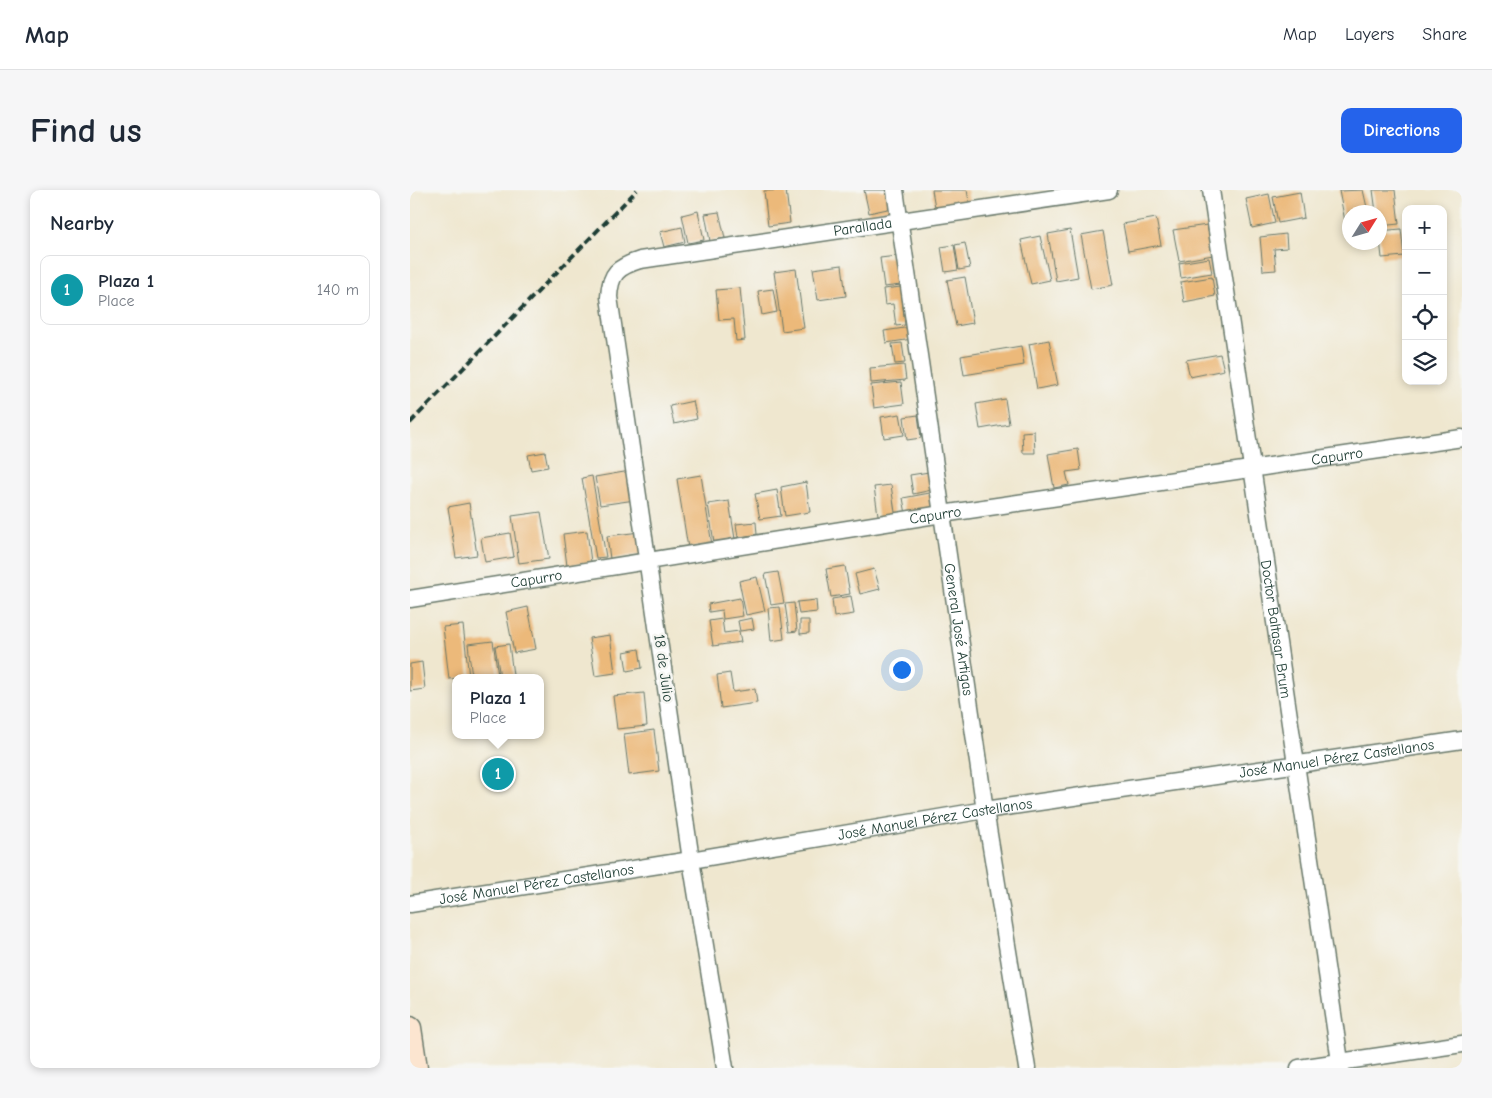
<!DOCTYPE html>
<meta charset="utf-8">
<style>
body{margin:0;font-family:"Comic Neue",sans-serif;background:#f6f6f7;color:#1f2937}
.controls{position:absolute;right:15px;top:15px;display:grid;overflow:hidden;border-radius:10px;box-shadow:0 2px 8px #0003}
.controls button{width:45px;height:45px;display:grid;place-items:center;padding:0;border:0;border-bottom:1px solid #e0e1e3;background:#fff;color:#1f2937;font:25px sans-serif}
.compass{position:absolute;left:932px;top:15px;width:45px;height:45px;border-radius:50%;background:#fff;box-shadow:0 2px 8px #0003;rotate:53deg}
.you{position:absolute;left:491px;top:479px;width:18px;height:18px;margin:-12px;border:4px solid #fff;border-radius:50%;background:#1a73e8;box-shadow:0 0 0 8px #1a73e833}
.badge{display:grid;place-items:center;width:32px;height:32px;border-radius:50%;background:#2563eb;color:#fff;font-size:16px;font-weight:700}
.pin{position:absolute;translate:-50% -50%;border:2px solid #fff;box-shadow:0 1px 5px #0006}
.popup{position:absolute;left:42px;top:484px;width:92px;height:65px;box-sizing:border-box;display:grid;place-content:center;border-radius:10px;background:#fff;filter:drop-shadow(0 1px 4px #0005);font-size:16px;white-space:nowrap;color:#747a83}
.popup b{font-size:19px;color:#1f2937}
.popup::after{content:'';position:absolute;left:50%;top:100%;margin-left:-10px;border:10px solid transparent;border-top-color:#fff}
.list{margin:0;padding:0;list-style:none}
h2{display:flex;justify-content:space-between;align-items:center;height:65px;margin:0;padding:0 20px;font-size:21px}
h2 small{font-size:16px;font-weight:400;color:#747a83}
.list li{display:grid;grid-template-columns:32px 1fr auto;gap:15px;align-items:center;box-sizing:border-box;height:70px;margin:0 10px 10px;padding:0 10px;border:1px solid #e0e1e3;border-radius:10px}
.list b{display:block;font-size:19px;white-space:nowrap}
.list p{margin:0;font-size:16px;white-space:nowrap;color:#747a83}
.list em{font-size:16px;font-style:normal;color:#747a83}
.icon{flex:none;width:28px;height:28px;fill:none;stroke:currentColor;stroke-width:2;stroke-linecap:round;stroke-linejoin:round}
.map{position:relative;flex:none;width:1052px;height:878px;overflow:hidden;border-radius:10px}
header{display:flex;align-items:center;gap:30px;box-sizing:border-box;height:70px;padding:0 25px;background:#fff;border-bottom:1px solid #e0e1e3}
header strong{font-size:24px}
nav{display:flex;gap:28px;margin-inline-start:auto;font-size:18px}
.intro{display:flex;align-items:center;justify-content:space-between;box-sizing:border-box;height:120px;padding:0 30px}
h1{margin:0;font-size:35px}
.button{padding:12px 22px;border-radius:10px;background:#2563eb;color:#fff;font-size:18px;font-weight:700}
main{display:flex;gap:30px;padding:0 30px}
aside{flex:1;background:#fff;border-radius:10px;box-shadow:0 2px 8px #0003}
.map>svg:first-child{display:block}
.building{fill:#ecb97a}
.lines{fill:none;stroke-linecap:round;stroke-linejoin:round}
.street-casing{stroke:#68786a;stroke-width:19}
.secondary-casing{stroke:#68786a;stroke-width:25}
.street{stroke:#fff;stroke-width:16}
.secondary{stroke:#fce5d0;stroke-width:22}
.rail{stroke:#1f3d34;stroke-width:4;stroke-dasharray:8 4;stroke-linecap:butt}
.labels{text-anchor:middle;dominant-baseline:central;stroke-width:5;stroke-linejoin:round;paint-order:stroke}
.street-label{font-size:15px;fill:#1f3d34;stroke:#f6f6f2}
</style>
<header>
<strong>Map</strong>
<nav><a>Map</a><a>Layers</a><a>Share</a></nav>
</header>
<div class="intro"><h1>Find us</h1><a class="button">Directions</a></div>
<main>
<aside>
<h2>Nearby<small></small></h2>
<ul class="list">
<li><span class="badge" style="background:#0f9aa8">1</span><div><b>Plaza 1</b><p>Place</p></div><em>140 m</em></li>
</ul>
</aside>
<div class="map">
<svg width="1052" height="878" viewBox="0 0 1052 878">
<rect width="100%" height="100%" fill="#f6f6f2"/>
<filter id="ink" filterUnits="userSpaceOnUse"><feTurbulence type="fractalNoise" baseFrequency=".02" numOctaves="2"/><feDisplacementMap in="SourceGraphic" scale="10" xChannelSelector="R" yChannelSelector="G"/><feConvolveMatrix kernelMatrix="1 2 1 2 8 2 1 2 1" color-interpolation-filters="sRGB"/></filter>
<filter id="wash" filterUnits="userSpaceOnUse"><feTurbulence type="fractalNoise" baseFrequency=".0096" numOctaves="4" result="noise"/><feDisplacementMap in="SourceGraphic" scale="20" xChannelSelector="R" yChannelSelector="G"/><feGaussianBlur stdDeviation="1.12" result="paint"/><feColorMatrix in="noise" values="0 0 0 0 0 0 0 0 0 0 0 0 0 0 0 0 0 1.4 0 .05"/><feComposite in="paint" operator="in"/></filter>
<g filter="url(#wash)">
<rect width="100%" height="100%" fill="#efe7cf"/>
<g id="blocks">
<!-- building -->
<g class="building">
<path d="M 376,0 L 380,33 L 358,36 L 354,1 Z"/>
<path d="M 454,0 L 478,0 L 482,18 L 459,23 Z"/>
<path d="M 522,0 L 557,0 L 560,17 L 526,23 Z"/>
<path d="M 953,0 L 958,22 L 939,22 L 939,35 L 936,36 L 929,1 Z"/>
<path d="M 963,0 L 985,0 L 989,34 L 969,36 L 969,22 L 966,22 Z"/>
<path d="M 890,2 L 894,28 L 868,33 L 863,7 Z"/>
<path d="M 859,4 L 865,33 L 842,38 L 836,9 Z"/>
<path d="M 288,21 L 294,50 L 278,53 L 272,25 Z"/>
<path d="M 309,22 L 315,48 L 300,51 L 295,24 Z"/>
<path d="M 746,28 L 751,55 L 718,61 L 713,34 Z"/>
<path d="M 797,35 L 803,65 L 769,71 L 763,40 Z"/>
<path d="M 272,37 L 275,52 L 254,57 L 250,42 Z"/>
<path d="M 991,39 L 994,66 L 972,68 L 969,41 Z"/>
<path d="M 660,40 L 668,87 L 646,91 L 638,44 Z"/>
<path d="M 693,41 L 703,95 L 681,99 L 671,45 Z"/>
<path d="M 876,44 L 877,58 L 864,59 L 866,80 L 853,81 L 850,47 Z"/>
<path d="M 630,46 L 640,90 L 621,94 L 611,50 Z"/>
<path d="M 555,53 L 560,78 L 549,80 L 545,55 Z"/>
<path d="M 544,55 L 548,80 L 535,82 L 531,57 Z"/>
<path d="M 487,66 L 491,95 L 474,97 L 470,68 Z"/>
<path d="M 799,68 L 802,83 L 771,88 L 769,73 Z"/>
<path d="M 432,75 L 436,106 L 408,110 L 403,79 Z"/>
<path d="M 386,79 L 394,138 L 372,141 L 364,82 Z"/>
<path d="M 555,87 L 563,133 L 546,136 L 537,90 Z"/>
<path d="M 802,87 L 805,106 L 774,112 L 771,92 Z"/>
<path d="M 491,97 L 495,135 L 486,136 L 483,114 L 475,115 L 473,99 Z"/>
<path d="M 330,98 L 335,150 L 326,151 L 324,129 L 309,130 L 306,100 Z"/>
<path d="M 363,99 L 367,122 L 352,125 L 348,101 Z"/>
<path d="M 501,137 L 502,149 L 476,153 L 474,141 Z"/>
<path d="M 639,150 L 648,195 L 627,199 L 619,154 Z"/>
<path d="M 492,153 L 495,173 L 485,174 L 482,154 Z"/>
<path d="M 611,156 L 614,175 L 554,185 L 551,166 Z"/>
<path d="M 810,164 L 814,180 L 780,187 L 776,170 Z"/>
<path d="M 494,175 L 496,190 L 461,193 L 460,178 Z"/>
<path d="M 491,192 L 494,214 L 464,218 L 461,195 Z"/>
<path d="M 595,209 L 599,234 L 570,239 L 566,214 Z"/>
<path d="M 283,211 L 287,229 L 264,234 L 260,216 Z"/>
<path d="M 490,224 L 494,245 L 474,248 L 471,227 Z"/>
<path d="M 508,225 L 511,248 L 497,250 L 494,227 Z"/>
<path d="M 624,241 L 625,263 L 613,263 L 612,242 Z"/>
<path d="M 668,259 L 671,280 L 656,282 L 659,295 L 644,298 L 638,264 Z"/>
<path d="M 135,262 L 138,277 L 121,280 L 118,265 Z"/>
<path d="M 220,281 L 225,310 L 190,315 L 185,287 Z"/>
<path d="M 519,282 L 522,300 L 503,304 L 500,285 Z"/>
<path d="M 291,285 L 302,355 L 278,358 L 267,289 Z"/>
<path d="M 182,286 L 196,367 L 186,368 L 172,288 Z"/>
<path d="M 396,292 L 400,322 L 375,326 L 371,297 Z"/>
<path d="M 481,295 L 486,329 L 469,332 L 464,297 Z"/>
<path d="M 367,300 L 371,326 L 350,329 L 345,304 Z"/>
<path d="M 525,302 L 528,318 L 496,324 L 493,308 Z"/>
<path d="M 319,311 L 325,349 L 304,353 L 298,314 Z"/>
<path d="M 59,313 L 67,365 L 46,368 L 38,317 Z"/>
<path d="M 131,322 L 139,369 L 109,373 L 102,326 Z"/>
<path d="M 346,332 L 347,345 L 328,347 L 326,334 Z"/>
<path d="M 177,341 L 181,372 L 157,376 L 153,344 Z"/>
<path d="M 230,342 L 233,364 L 200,369 L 197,346 Z"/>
<path d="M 100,343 L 104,367 L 75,372 L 71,348 Z"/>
<path d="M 435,376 L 440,404 L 421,407 L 416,379 Z"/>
<path d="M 464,379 L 470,399 L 450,404 L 445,384 Z"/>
<path d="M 368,382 L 374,413 L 361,415 L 355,384 Z"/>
<path d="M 347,387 L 355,421 L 336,425 L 329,391 Z"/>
<path d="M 441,406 L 444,424 L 424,427 L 422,409 Z"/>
<path d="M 330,408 L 333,426 L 313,429 L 312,420 L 299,422 L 298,414 Z"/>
<path d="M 406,410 L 407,422 L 389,424 L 387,412 Z"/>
<path d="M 384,413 L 387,441 L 379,442 L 375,414 Z"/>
<path d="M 118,417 L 126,459 L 104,463 L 96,422 Z"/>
<path d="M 370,417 L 374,449 L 361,451 L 358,418 Z"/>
<path d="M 342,428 L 344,439 L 330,441 L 328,431 Z"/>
<path d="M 312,429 L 314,443 L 329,441 L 331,452 L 303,456 L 299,431 Z"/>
<path d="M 390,430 L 399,430 L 399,443 L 390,444 Z"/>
<path d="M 53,435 L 59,487 L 39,489 L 33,437 Z"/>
<path d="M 200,445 L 205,483 L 185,486 L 179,448 Z"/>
<path d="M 83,451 L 88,486 L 62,488 L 58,454 Z"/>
<path d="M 99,454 L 103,485 L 90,487 L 85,456 Z"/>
<path d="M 229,459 L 232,478 L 217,481 L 214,462 Z"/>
<path d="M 12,472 L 15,499 L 0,501 L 0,474 Z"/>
<path d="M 320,483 L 323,502 L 345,499 L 347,513 L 311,518 L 307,485 Z"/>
<path d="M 234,503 L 237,536 L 207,539 L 203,506 Z"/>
<path d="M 244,540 L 249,581 L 219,585 L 214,544 Z"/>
</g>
</g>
</g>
<g filter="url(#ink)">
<use href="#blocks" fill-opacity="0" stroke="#68786a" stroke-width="1"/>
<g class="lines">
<defs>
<g id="street">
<path id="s1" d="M 485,0 L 575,620 L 617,878"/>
<path id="s2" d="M 801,0 L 931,878"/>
<path id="s3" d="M 0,409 L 532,324 L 1052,248"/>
<path id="s4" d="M 0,714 L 281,670 L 575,620 L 1052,550"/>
<path id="s5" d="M 315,878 L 281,670 L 199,107 C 200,83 208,77 230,70 L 699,0"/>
<path d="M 889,878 L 1052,854"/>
</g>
<path id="secondary" d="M 0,838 L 6,878"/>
</defs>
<!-- street casing -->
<use href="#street" class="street-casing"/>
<!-- secondary casing -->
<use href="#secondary" class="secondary-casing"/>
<!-- street -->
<use href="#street" class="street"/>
<!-- secondary -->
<use href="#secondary" class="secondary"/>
<!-- rail -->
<path class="rail" d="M 0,233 L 227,0"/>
</g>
</g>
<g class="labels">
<!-- street labels -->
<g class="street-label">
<text stroke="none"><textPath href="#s5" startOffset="1058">Parallada</textPath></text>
<text stroke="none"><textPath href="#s3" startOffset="938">Capurro</textPath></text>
<text stroke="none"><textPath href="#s3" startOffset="532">Capurro</textPath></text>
<text stroke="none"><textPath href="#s3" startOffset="128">Capurro</textPath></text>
<text stroke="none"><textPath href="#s1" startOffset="444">General José Artigas</textPath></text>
<text stroke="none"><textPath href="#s2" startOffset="444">Doctor Baltasar Brum</textPath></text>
<text transform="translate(254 478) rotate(82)">18 de Julio</text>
<text stroke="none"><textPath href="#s4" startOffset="938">José Manuel Pérez Castellanos</textPath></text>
<text stroke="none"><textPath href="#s4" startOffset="532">José Manuel Pérez Castellanos</textPath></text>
<text stroke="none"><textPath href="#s4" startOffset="128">José Manuel Pérez Castellanos</textPath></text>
</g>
</g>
</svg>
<div class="controls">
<button>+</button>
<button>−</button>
<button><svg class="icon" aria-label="locate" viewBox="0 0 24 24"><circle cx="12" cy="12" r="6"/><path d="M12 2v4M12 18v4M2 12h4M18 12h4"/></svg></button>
<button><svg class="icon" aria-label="layers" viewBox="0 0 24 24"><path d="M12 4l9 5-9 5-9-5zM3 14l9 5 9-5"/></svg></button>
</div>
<svg class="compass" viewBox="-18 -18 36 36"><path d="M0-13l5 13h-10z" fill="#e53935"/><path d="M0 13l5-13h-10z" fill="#747a83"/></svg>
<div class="you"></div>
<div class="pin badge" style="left:88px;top:584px;background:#0f9aa8">1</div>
<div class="popup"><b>Plaza 1</b>Place</div>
</div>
</main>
